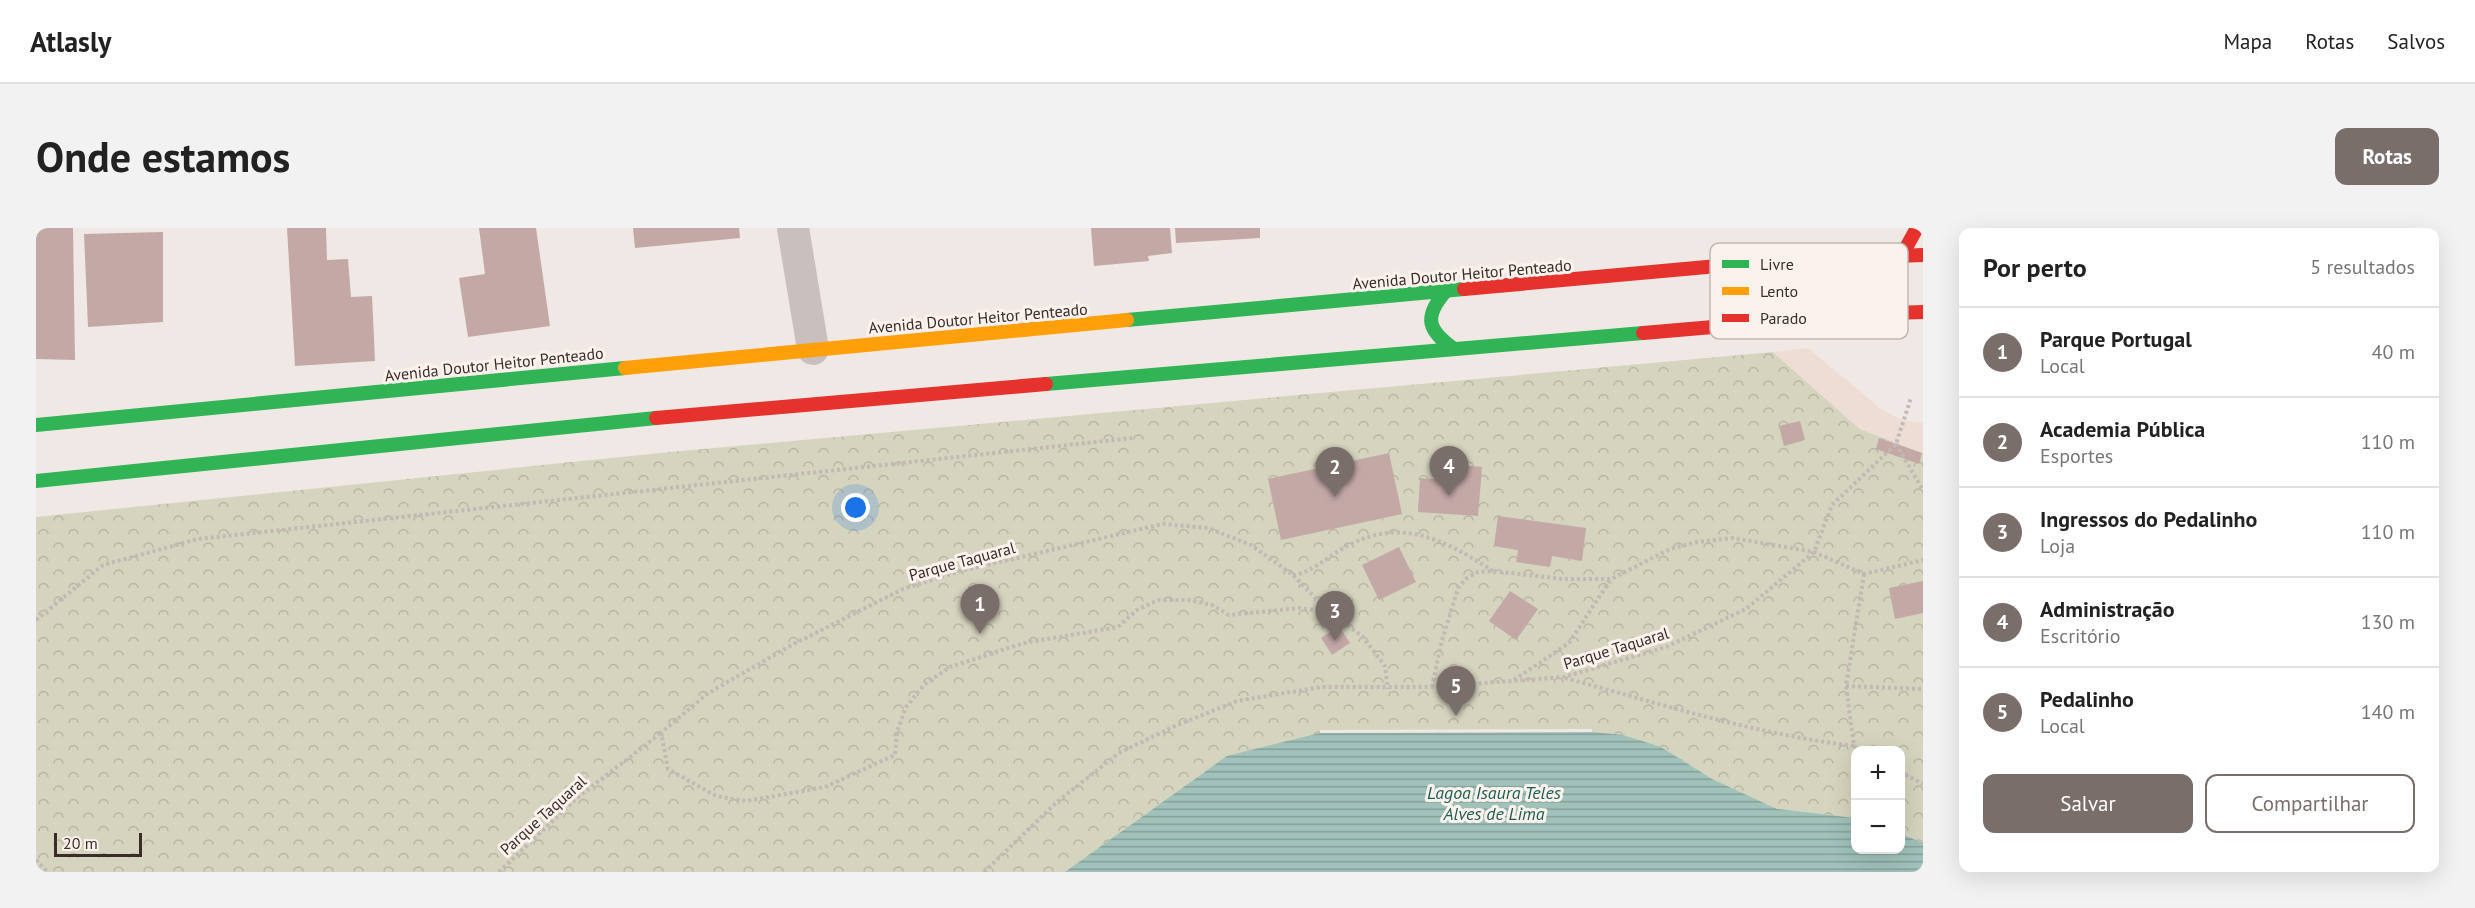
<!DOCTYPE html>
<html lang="pt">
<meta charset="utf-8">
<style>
body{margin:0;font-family:"PT Sans",sans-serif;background:#f2f2f2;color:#222}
.controls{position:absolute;right:18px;bottom:18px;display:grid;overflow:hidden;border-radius:12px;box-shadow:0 6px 24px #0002}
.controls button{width:54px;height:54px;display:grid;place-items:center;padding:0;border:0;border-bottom:2px solid #e0e0e0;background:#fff;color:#222;font:30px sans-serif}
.scale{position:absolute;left:18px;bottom:15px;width:88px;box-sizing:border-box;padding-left:6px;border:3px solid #3b2c2a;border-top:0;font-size:16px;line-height:21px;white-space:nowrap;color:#3b2c2a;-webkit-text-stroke:4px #fbf2ed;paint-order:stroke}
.you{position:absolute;left:820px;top:280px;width:21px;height:21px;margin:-15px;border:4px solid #fff;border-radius:50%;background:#1a73e8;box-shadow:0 0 0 9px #1a73e833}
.badge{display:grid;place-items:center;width:39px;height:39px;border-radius:50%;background:#7a6e6b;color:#fff;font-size:20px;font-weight:700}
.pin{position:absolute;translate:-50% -50px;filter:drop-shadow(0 2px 3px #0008)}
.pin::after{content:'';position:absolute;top:32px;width:21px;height:18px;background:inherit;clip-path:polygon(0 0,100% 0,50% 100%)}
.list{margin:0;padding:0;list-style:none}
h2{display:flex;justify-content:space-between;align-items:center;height:78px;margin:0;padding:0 24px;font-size:26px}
h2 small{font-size:20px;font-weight:400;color:#767676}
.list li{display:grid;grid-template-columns:39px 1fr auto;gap:18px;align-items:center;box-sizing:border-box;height:90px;padding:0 24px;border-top:2px solid #e0e0e0}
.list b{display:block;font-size:22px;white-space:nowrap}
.list p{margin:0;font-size:20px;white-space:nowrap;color:#767676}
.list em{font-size:20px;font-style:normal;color:#767676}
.actions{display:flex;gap:12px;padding:18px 24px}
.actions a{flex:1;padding:14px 0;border:2px solid #7a6e6b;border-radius:12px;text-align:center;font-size:21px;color:#7a6e6b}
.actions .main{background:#7a6e6b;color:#fff}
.map{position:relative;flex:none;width:1887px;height:644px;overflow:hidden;border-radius:12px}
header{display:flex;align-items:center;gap:36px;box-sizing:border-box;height:84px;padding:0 30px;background:#fff;border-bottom:2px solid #e0e0e0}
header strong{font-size:28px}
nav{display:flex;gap:33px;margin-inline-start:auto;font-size:21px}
.intro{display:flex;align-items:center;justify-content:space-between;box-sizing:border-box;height:144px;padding:0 36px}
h1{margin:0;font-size:42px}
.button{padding:15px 27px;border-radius:12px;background:#7a6e6b;color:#fff;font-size:21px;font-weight:700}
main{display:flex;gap:36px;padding:0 36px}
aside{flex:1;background:#fff;border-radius:12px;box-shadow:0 6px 24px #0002}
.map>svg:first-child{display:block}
.park{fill:url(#park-crowns);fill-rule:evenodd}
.plaza{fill:#eeddd4}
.water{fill:url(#water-rules)}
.pier{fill:#f0e8e4}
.building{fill:#c3a8a6}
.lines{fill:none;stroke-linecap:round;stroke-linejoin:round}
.path{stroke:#c2b8b5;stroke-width:4;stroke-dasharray:3 3;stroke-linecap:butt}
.street{stroke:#c9c0bd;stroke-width:32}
.fast{stroke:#30b455;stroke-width:14}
.slow{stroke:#ff9f0a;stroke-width:14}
.jam{stroke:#e5322d;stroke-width:14}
.labels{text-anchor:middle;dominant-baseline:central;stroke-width:6;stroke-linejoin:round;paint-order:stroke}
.street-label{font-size:16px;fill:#3b2c2a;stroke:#fbf2ed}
.water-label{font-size:18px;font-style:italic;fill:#1e5e55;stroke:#fbf2ed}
.key{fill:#fbf2ed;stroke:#c1b7b2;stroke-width:1.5}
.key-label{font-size:16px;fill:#3b2c2a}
</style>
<header>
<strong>Atlasly</strong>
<nav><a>Mapa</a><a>Rotas</a><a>Salvos</a></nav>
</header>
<div class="intro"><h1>Onde estamos</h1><a class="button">Rotas</a></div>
<main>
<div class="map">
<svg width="1887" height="644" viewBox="0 0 1887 644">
<defs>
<pattern id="park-crowns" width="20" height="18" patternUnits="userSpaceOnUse" patternTransform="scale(1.5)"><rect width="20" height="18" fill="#d5d4be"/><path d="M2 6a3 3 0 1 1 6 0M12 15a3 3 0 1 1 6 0" fill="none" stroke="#b8b6a3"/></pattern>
<pattern id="water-rules" width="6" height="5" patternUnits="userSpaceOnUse" patternTransform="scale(1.5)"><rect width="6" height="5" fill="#a0c2bb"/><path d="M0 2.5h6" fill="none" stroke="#849e98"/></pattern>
</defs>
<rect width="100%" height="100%" fill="#f0e8e4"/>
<!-- park -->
<path class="park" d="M 1737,124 L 1824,201 L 1887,225 L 1887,644 L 0,644 L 0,289 L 634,224 ZM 1820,522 L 1864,522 L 1864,622 L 1820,622 Z"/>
<!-- plaza -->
<path class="plaza" d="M 1772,120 L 1845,181 L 1866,192 L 1887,195 L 1887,225 L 1824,201 L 1737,124 Z"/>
<!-- water -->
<path class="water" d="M 1556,504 L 1587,507 L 1625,519 L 1676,551 L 1741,581 L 1819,590 L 1820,622 L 1864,622 L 1865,606 L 1887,615 L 1887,644 L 1029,644 L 1191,528 L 1284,505 Z"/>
<!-- pier -->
<path class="pier" d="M 1556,501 L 1556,504 L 1284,505 L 1284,502 Z"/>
<!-- building -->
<g class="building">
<path d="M 0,0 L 37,0 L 39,132 L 0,131 Z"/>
<path d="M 251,0 L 290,0 L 291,32 L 312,31 L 315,69 L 336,68 L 339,133 L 259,138 Z"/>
<path d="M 443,0 L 500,0 L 514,98 L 432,109 L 423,50 L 449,46 Z"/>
<path d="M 597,0 L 703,0 L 704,10 L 599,20 Z"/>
<path d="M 1055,0 L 1134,0 L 1136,25 L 1112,28 L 1113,33 L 1058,38 Z"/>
<path d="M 1139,0 L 1224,0 L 1224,10 L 1140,15 Z"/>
<path d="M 127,4 L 127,94 L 52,99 L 48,6 Z"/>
<path d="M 1764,193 L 1769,212 L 1748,218 L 1743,198 Z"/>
<path d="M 1843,210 L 1886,225 L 1883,236 L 1840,221 Z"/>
<path d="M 1353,225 L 1366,286 L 1245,312 L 1232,251 Z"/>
<path d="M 1410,236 L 1446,239 L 1442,288 L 1382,284 L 1384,250 L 1409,252 Z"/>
<path d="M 1462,288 L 1550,300 L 1546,333 L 1516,328 L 1514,339 L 1480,334 L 1482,322 L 1458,318 Z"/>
<path d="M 1363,319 L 1380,354 L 1343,372 L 1326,337 Z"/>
<path d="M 1887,353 L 1887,385 L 1859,391 L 1853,360 Z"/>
<path d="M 1474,363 L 1502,381 L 1480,412 L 1453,393 Z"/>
<path d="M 1303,398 L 1314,415 L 1296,427 L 1285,410 Z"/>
</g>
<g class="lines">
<!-- path -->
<g class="path">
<path d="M 1860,216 L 1887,262"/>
<path d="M 1257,347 C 1275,345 1290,330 1306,321 C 1363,287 1407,311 1457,343"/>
<path d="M 1293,384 L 1257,347 L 1215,317 L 1172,300 L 1127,296 L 925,343 L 867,361 L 752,419 L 671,466 L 625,505 L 632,541 L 680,568 L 710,573 L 789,559 L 859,527 L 861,504 L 870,479 L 888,457 L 914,439 L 988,415 L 1082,399 L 1101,382 L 1122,372 L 1153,372 L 1176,377 L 1193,387 L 1263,380 L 1293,384 L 1326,408 L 1349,438 L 1352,461"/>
<path d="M 0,392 L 67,337 L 162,311 L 1097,210"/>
<path d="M 1529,450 C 1625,476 1719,506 1818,518"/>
<path d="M 1478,452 L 1533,415 L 1575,351"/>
<path d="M 1810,458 L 1887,461"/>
<path d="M 1396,459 L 1405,416 L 1422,360 L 1431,350 L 1442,344 L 1457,343 L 1527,351 L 1575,351 L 1634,321 L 1661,314 L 1697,310 L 1778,324 L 1828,346 L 1887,332"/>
<path d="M 1826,522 L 1818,518 L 1810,458 L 1828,346"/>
<path d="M 1864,544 L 1887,556"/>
<path d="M 0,632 L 12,644"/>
<path d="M 463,644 L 541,570 L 625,505"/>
<path d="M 948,644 L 1022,573 L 1083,525 L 1139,498 L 1201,473 L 1285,459 L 1396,459 L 1528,449 L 1630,419 L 1710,381 L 1778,324 L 1796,277 L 1860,216 L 1875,170"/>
</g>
<!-- street -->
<path class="street" d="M 757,0 L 777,121"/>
<!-- fast -->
<g class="fast">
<path d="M 1409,64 C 1387,90 1392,102 1418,121"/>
<path d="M 1091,92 L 1428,61"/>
<path d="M 1010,156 L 1607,105"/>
<path d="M 0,197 L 589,140"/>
<path d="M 0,253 L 620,190"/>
</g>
<!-- slow -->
<path class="slow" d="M 589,140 L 1091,92"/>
<!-- jam -->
<g class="jam">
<path d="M 1866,27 L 1881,0"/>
<path d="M 1428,61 L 1737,33 L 1887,27"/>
<path d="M 1607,105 L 1828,86 L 1887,84"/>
<path d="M 620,190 L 1010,156"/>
</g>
</g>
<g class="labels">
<!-- street labels -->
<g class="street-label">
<text transform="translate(1426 46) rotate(-5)">Avenida Doutor Heitor Penteado</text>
<text transform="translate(942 90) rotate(-5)">Avenida Doutor Heitor Penteado</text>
<text transform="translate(458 136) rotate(-6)">Avenida Doutor Heitor Penteado</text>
<text transform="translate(926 333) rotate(-15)">Parque Taquaral</text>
<text transform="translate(1580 420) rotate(-17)">Parque Taquaral</text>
<text transform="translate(507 587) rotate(-42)">Parque Taquaral</text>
</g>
<!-- water labels -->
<g class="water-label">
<text x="1458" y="564">Lagoa Isaura Teles<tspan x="1458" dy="21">Alves de Lima</tspan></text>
</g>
</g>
<!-- legend -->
<rect x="1674" y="15" width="198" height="96" rx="9" class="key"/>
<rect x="1686" y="32" width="27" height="8" fill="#30b455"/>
<rect x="1686" y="59" width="27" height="8" fill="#ff9f0a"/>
<rect x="1686" y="86" width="27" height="8" fill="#e5322d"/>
<g class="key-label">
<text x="1724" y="42">Livre</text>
<text x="1724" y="69">Lento</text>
<text x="1724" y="96">Parado</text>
</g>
</svg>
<div class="controls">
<button>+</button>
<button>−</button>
</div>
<div class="scale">20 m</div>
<div class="you"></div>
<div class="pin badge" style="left:944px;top:406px">1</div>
<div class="pin badge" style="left:1299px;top:269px">2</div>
<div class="pin badge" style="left:1299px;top:413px">3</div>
<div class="pin badge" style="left:1413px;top:268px">4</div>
<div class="pin badge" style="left:1420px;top:488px">5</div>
</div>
<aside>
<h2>Por perto<small>5 resultados</small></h2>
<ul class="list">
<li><span class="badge">1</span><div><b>Parque Portugal</b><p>Local</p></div><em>40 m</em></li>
<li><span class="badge">2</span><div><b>Academia Pública</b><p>Esportes</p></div><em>110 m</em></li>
<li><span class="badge">3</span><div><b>Ingressos do Pedalinho</b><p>Loja</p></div><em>110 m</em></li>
<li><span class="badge">4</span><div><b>Administração</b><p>Escritório</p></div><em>130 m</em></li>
<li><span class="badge">5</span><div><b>Pedalinho</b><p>Local</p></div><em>140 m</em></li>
</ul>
<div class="actions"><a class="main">Salvar</a><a>Compartilhar</a></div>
</aside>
</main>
